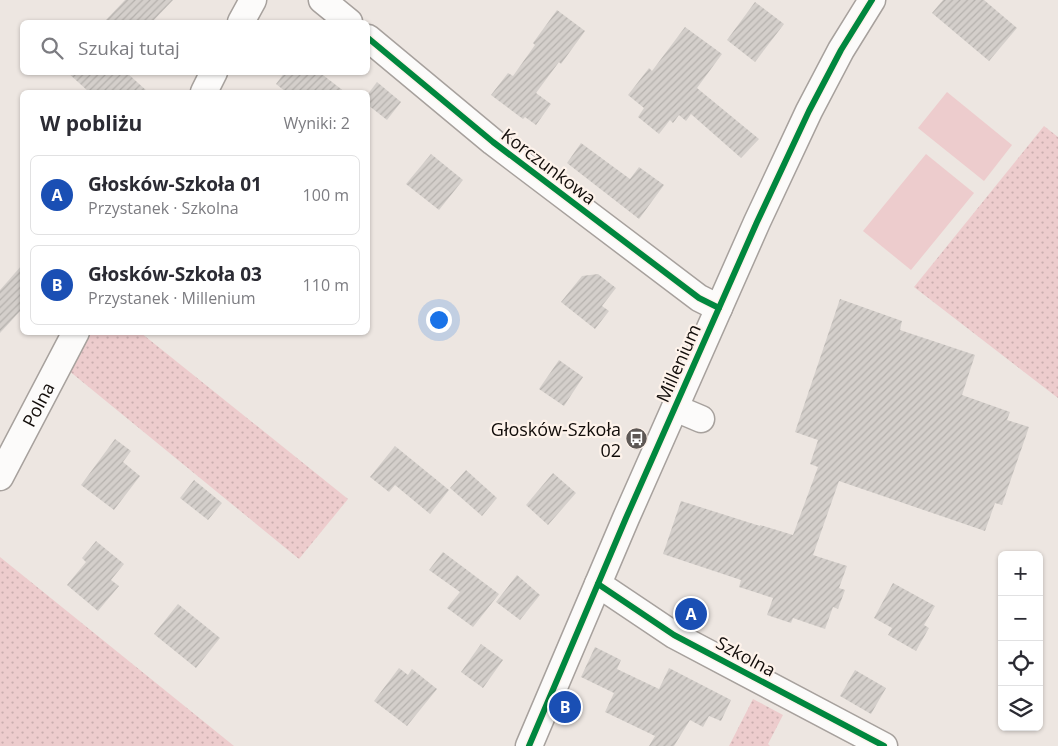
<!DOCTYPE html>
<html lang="pl">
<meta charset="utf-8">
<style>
body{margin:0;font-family:"Open Sans",sans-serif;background:#f7f7f7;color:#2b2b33}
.controls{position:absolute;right:15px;bottom:15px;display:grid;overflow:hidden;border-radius:8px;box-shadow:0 1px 4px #0004}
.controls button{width:45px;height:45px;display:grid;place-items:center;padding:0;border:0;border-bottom:1px solid #e1e1e2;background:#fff;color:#2b2b33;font:25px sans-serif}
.you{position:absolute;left:438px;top:319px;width:18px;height:18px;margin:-12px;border:4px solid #fff;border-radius:50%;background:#1a73e8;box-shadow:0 0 0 8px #1a73e833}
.badge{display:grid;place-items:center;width:32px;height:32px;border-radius:50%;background:#5e5855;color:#fff;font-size:16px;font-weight:700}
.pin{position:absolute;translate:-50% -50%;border:2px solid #fff;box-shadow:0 1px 5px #0006}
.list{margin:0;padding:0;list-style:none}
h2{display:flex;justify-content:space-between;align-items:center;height:65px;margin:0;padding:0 20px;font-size:21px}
h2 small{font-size:16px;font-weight:400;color:#7c7c81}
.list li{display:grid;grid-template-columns:32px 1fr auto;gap:15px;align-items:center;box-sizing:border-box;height:80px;margin:0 10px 10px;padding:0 10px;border:1px solid #e1e1e2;border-radius:8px}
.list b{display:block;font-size:19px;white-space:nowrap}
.list p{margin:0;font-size:16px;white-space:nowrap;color:#7c7c81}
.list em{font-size:16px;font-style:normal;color:#7c7c81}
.icon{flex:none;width:28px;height:28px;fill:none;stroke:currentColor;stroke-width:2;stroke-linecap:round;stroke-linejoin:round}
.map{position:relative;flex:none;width:1058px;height:746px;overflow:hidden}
.search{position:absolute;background:#fff;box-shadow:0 1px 4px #0004;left:20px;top:20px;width:350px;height:55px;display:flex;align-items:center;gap:12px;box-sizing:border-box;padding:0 18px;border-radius:8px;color:#7c7c81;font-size:19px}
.panel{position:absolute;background:#fff;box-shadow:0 1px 4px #0004;left:20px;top:90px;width:350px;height:245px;border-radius:8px}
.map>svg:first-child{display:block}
.grass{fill:url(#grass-dots)}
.pitch{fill:#edcccd}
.building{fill:url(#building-hatch)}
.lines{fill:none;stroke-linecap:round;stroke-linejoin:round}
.minor-casing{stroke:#a7a19d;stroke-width:29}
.minor{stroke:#fcfbfa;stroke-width:26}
.cycleway-casing{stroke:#fef3eb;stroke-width:9}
.cycleway{stroke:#00873e;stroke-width:6}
.labels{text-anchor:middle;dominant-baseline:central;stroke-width:4.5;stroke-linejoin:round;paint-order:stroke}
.street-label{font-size:18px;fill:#110c09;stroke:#fef3eb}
.poi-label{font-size:18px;fill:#110c09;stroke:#fef3eb;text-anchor:end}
</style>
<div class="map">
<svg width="1058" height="746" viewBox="0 0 1058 746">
<defs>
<pattern id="grass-dots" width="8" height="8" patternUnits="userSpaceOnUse" patternTransform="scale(1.25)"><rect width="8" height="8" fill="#edcccd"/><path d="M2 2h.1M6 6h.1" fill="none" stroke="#caaeaf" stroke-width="1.8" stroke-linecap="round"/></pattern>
<pattern id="building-hatch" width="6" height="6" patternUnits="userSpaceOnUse" patternTransform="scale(1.25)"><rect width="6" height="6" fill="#d4cfcb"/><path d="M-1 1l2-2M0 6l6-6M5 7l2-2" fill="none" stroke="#b5b1ad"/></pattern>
</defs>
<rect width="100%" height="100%" fill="#ede6e1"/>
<!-- grass -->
<g class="grass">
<path d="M 1044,126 L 1058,137 L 1058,398 L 914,287 Z"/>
<path d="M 87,333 L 141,333 L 348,499 L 299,559 L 68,370 Z"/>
<path d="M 0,557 L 234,746 L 0,746 Z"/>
<path d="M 753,699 L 783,715 L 768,744 L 770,746 L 729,746 Z"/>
</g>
<!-- pitch -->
<g class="pitch">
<path d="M 947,92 L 1012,145 L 984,181 L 918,128 Z"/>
<path d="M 926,154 L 974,193 L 911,270 L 863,231 Z"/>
</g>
<!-- building -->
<g class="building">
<path d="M 125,0 L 173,0 L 152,22 L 104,22 Z"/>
<path d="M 943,0 L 984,0 L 1017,28 L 989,61 L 932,13 Z"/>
<path d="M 755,2 L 784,24 L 755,62 L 727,40 Z"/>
<path d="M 557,10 L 585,31 L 561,64 L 559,62 L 536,93 L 551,104 L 536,125 L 525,117 L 523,119 L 491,95 L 508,73 L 513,76 L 535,45 L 533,43 Z"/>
<path d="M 685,27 L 722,54 L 697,88 L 759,139 L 741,158 L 691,114 L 686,121 L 679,115 L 673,123 L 670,120 L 659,134 L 638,117 L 644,108 L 628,95 L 649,68 L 652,71 Z"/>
<path d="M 67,72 L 126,72 L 148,92 L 89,92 Z"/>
<path d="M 285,72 L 319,72 L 345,92 L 286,92 L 276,84 Z"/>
<path d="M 377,82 L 401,102 L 387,120 L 368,105 L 368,94 Z"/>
<path d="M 581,143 L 630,179 L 639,167 L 664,185 L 639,219 L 567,163 Z"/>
<path d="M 431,154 L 463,180 L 439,210 L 406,184 Z"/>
<path d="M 22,265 L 22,309 L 0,333 L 0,290 Z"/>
<path d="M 598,274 L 616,288 L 602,306 L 609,311 L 595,329 L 561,302 L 582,276 Z"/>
<path d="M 840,299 L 902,321 L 900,330 L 975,355 L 962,395 L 1010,412 L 1007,420 L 1029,427 L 1002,505 L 995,503 L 985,531 L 839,481 L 813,555 L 847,566 L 839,588 L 845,590 L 838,609 L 833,607 L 825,629 L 793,618 L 791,623 L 767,615 L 773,598 L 739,587 L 741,580 L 663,554 L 681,501 L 760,526 L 760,525 L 793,535 L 818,467 L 810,464 L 818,440 L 795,432 Z"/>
<path d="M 559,360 L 583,377 L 564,406 L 539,389 Z"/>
<path d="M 115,439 L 131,451 L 123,462 L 140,476 L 114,510 L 81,485 Z"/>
<path d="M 395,446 L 449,490 L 430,514 L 395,485 L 389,492 L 370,477 Z"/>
<path d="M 466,470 L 497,498 L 482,516 L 450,488 Z"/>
<path d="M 553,473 L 576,493 L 548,525 L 526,505 Z"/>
<path d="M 194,480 L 222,503 L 208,520 L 180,498 Z"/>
<path d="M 96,541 L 124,564 L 111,580 L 119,586 L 98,611 L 67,585 L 86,562 L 82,558 Z"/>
<path d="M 443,552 L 499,594 L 473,627 L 447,608 L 460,592 L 429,570 Z"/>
<path d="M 517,575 L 540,595 L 520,620 L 496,602 Z"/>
<path d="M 893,583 L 935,606 L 924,625 L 929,628 L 916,651 L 888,635 L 892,628 L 874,618 Z"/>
<path d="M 178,604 L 220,638 L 196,668 L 154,634 Z"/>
<path d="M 481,644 L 503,660 L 483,688 L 461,672 Z"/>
<path d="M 595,647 L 621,660 L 617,669 L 659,689 L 669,668 L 731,700 L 721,721 L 709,716 L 703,727 L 690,720 L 674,746 L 649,746 L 655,736 L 605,712 L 614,693 L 581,677 Z"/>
<path d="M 399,668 L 408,675 L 412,669 L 437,689 L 407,726 L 374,701 Z"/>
<path d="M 855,670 L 886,688 L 871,714 L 840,696 Z"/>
</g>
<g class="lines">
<defs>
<g id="minor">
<path d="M 322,0 L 349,22"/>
<path d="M 241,22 L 253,0"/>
<path d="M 368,38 L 493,142 L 699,298 L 719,308"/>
<path d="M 204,92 L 214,72"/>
<path d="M 675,408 L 701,419"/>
<path id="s1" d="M 0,477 L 76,332"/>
<path d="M 598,584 L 674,635 L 884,746"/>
<path d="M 529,746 L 626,518 L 757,222 L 809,111 L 841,50 L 872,0"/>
</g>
</defs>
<!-- minor casing -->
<use href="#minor" class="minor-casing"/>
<!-- minor -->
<use href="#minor" class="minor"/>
<defs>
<g id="cycleway">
<path d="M 368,38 L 493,142 L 699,298 L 719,308"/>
<path d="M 598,584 L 674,635 L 884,746"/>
<path d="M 529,746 L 626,518 L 757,222 L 809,111 L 841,50 L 872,0"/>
</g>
</defs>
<!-- cycleway casing -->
<use href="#cycleway" class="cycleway-casing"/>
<!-- cycleway -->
<use href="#cycleway" class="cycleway"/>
</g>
<!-- icons -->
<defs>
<symbol id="bus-disc" viewBox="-11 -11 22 22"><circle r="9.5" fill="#5e5855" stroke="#fef3eb"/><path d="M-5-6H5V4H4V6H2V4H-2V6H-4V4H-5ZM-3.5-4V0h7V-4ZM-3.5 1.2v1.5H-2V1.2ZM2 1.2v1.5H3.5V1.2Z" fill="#fff"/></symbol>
</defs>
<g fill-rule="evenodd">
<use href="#bus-disc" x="624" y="426" width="25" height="25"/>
</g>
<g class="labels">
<!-- street labels -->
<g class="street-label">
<text transform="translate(549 166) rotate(37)">Korczunkowa</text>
<text transform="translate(678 363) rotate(-66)">Millenium</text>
<text stroke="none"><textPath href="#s1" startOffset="82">Polna</textPath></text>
<text transform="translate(746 656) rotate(28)">Szkolna</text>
</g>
<!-- poi labels -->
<g class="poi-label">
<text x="621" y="429">Głosków-Szkoła<tspan x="621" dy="21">02</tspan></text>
</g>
</g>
</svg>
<div class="controls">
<button>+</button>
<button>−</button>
<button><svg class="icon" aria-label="locate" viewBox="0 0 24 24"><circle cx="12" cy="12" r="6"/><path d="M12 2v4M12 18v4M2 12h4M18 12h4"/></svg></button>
<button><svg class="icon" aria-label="layers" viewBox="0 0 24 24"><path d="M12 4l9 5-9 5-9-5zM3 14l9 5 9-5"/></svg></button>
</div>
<div class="you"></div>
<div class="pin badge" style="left:691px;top:614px;background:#1a4fb4">A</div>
<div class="pin badge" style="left:565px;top:707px;background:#1a4fb4">B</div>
<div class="search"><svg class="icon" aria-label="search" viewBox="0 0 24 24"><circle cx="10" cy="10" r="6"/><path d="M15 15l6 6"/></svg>Szukaj tutaj</div>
<section class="panel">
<h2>W pobliżu<small>Wyniki: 2</small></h2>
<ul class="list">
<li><span class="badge" style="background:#1a4fb4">A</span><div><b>Głosków-Szkoła 01</b><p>Przystanek · Szkolna</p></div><em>100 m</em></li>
<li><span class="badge" style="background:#1a4fb4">B</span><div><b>Głosków-Szkoła 03</b><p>Przystanek · Millenium</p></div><em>110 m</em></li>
</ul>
</section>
</div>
